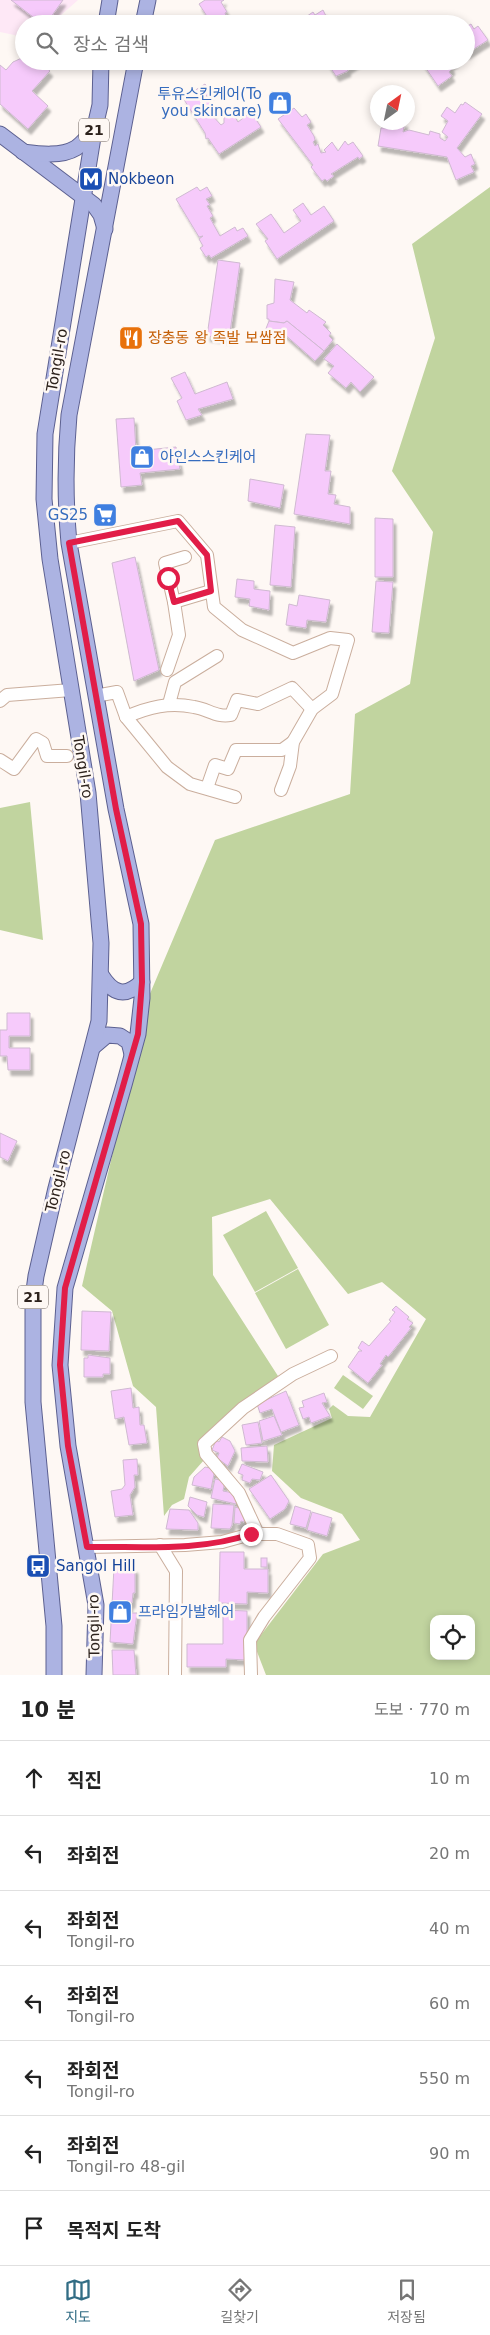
<!DOCTYPE html>
<html lang="ko">
<meta charset="utf-8">
<style>
body{margin:0;font-family:"DejaVu Sans","Noto Sans KR",sans-serif;background:#f2f2f2;color:#222}
.controls{position:absolute;right:15px;bottom:15px;display:grid;overflow:hidden;border-radius:10px;box-shadow:0 2px 8px #0003}
.controls button{width:45px;height:45px;display:grid;place-items:center;padding:0;border:0;border-bottom:1px solid #e0e0e0;background:#fff;color:#222;font:25px sans-serif}
.compass{position:absolute;left:370px;top:85px;width:45px;height:45px;border-radius:50%;background:#fff;box-shadow:0 2px 8px #0003;rotate:33deg}
.stop{position:absolute;width:15px;height:15px;margin:-11px;border:4px solid #e11d48;border-radius:50%;background:#fff}
.stop.end{background:#e11d48;border-color:#fff;box-shadow:0 1px 5px #0008}
.list{margin:0;padding:0;list-style:none}
h2{display:flex;justify-content:space-between;align-items:center;height:65px;margin:0;padding:0 20px;font-size:21px}
h2 small{font-size:16px;font-weight:400;color:#767676}
.list li{display:grid;grid-template-columns:32px 1fr auto;gap:15px;align-items:center;box-sizing:border-box;height:75px;padding:0 20px;border-top:1px solid #e0e0e0}
.list b{display:block;font-size:19px;white-space:nowrap}
.list p{margin:0;font-size:16px;white-space:nowrap;color:#767676}
.list em{font-size:16px;font-style:normal;color:#767676}
.icon{flex:none;width:28px;height:28px;fill:none;stroke:currentColor;stroke-width:2;stroke-linecap:round;stroke-linejoin:round}
.map{position:relative;flex:none;width:490px;height:1675px;overflow:hidden}
.search{position:absolute;background:#fff;box-shadow:0 2px 8px #0003;left:15px;right:15px;top:15px;height:55px;display:flex;align-items:center;gap:12px;box-sizing:border-box;padding:0 18px;border-radius:28px;color:#767676;font-size:19px}
.sheet{height:590px;background:#fff}
nav{display:flex;justify-content:space-around;align-items:center;box-sizing:border-box;height:70px;border-top:1px solid #e0e0e0;background:#fff;font-size:14px;color:#767676}
nav a{display:grid;justify-items:center;gap:2px}
nav .on{color:#326d85}
.map>svg:first-child{display:block}
.education{fill:#fee8f6}
.green{fill:#c1d49f;fill-rule:evenodd}
.building{fill:#f6cafb;stroke:#cfb9d1;filter:url(#shadow)}
.lines{fill:none;stroke-linecap:round;stroke-linejoin:round}
.minor-casing{stroke:#caae9d;stroke-width:14}
.major-casing{stroke:#5c6090;stroke-width:17}
.minor{stroke:#fff;stroke-width:12}
.major{stroke:#acb3e2;stroke-width:15}
.route{stroke:#e11d48;stroke-width:6}
.labels{text-anchor:middle;dominant-baseline:central;stroke-width:5;stroke-linejoin:round;paint-order:stroke}
.shield{fill:#fef8f4;stroke:#6c625d;stroke-width:1}
.shield-label{font-size:14px;font-weight:bold;fill:#2d221c}
.shop-label{font-size:15px;fill:#366cbe;stroke:#fef8f4;text-anchor:end}
.transit-label{font-size:15px;fill:#164399;stroke:#fef8f4;text-anchor:start}
.food-label{font-size:15px;fill:#c56008;stroke:#fef8f4;text-anchor:start}
.street-label{font-size:15px;fill:#2d221c;stroke:#fef8f4}
</style>
<div class="map">
<svg width="490" height="1675" viewBox="0 0 490 1675">
<defs>
<filter id="shadow"><feDropShadow dx="3" dy="5.5" stdDeviation="1" flood-color="#0004"/></filter>
</defs>
<rect width="100%" height="100%" fill="#fef8f4"/>
<!-- education -->
<path class="education" d="M 0,0 L 78,0 L 51,24 L 24,24 L 24,37 L 0,32 Z"/>
<!-- green -->
<g class="green">
<path d="M 490,187 L 490,1675 L 266,1675 L 254,1644 L 323,1554 L 360,1540 L 342,1514 L 301,1498 L 272,1471 L 274,1445 L 332,1418 L 329,1409 L 333,1405 L 348,1416 L 370,1417 L 426,1319 L 382,1282 L 348,1294 L 270,1199 L 212,1217 L 213,1275 L 278,1376 L 218,1422 L 199,1440 L 204,1460 L 189,1477 L 184,1499 L 172,1505 L 164,1516 L 156,1407 L 133,1386 L 112,1311 L 82,1286 L 149,996 L 215,840 L 350,794 L 355,714 L 410,684 L 433,532 L 392,471 L 435,338 L 412,244 ZM 434,1619 L 471,1619 L 471,1656 L 434,1656 Z"/>
<path d="M 30,802 L 43,940 L 0,930 L 0,808 Z"/>
<path d="M 266,1211 L 298,1268 L 255,1292 L 223,1235 Z"/>
<path d="M 298,1269 L 329,1325 L 286,1349 L 255,1293 Z"/>
<path d="M 343,1375 L 373,1396 L 363,1409 L 334,1388 Z"/>
</g>
<!-- building -->
<g class="building">
<path d="M 11,0 L 63,0 L 46,24 L 42,24 Z"/>
<path d="M 205,0 L 224,0 L 221,2 L 227,12 L 225,13 L 229,24 L 212,24 L 199,4 Z"/>
<path d="M 323,10 L 326,16 L 321,20 L 324,24 L 301,24 L 300,21 L 313,12 L 315,15 Z"/>
<path d="M 260,18 L 262,22 L 268,18 L 272,24 L 251,24 Z"/>
<path d="M 471,24 L 474,29 L 478,26 L 488,40 L 466,54 L 466,27 Z"/>
<path d="M 24,57 L 24,61 L 38,61 L 50,71 L 32,91 L 48,106 L 28,129 L 0,104 L 0,65 L 6,70 L 13,62 Z"/>
<path d="M 326,61 L 359,61 L 347,69 L 348,71 L 336,76 Z"/>
<path d="M 421,61 L 456,61 L 450,65 L 452,69 L 449,72 L 452,76 L 438,86 Z"/>
<path d="M 205,84 L 211,93 L 206,96 L 213,107 L 211,109 L 214,113 L 211,114 L 221,125 L 224,123 L 224,118 L 232,112 L 238,122 L 251,112 L 261,127 L 219,154 L 208,138 L 206,139 L 205,133 L 183,98 Z"/>
<path d="M 465,102 L 482,114 L 457,148 L 465,157 L 471,154 L 475,164 L 471,166 L 474,172 L 456,180 L 447,157 L 378,146 L 381,128 L 394,128 L 394,122 L 405,122 L 403,132 L 409,130 L 429,135 L 430,131 L 440,134 L 440,138 L 445,141 L 448,137 L 442,132 L 448,121 L 441,116 L 447,107 L 455,113 L 461,104 L 463,105 Z"/>
<path d="M 294,108 L 302,117 L 306,114 L 311,122 L 307,125 L 314,136 L 315,140 L 313,142 L 315,146 L 318,144 L 321,153 L 326,152 L 324,150 L 332,142 L 338,151 L 345,141 L 348,145 L 353,142 L 363,156 L 359,159 L 358,157 L 331,174 L 334,176 L 327,181 L 325,179 L 322,181 L 311,167 L 313,165 L 278,119 Z"/>
<path d="M 197,187 L 200,191 L 207,187 L 212,196 L 206,199 L 210,205 L 207,206 L 213,216 L 210,218 L 220,236 L 235,227 L 237,231 L 243,228 L 248,236 L 211,258 L 209,255 L 206,257 L 200,248 L 203,246 L 199,239 L 203,236 L 199,237 L 176,199 Z"/>
<path d="M 303,203 L 311,215 L 324,206 L 334,221 L 277,259 L 265,241 L 268,239 L 256,224 L 271,214 L 284,233 L 301,221 L 293,210 Z"/>
<path d="M 218,260 L 240,263 L 229,339 L 207,336 Z"/>
<path d="M 275,279 L 294,282 L 290,300 L 307,313 L 309,310 L 326,322 L 323,325 L 331,333 L 329,336 L 333,340 L 324,351 L 287,321 L 284,323 L 269,321 L 269,319 L 267,319 L 267,305 L 274,303 Z"/>
<path d="M 269,321 L 284,323 L 287,321 L 324,351 L 315,361 L 283,333 L 265,331 Z"/>
<path d="M 337,344 L 374,377 L 360,392 L 351,382 L 346,388 L 328,373 L 334,366 L 324,359 Z"/>
<path d="M 185,372 L 195,394 L 227,382 L 233,399 L 198,409 L 202,415 L 186,420 L 177,401 L 182,398 L 171,378 Z"/>
<path d="M 134,418 L 136,451 L 176,447 L 180,469 L 140,473 L 142,485 L 121,487 L 116,419 Z"/>
<path d="M 306,434 L 330,435 L 325,471 L 331,471 L 328,494 L 336,495 L 334,504 L 350,507 L 350,524 L 294,514 Z"/>
<path d="M 250,479 L 284,485 L 280,508 L 248,501 Z"/>
<path d="M 375,518 L 393,519 L 393,577 L 375,577 Z"/>
<path d="M 275,525 L 295,527 L 291,587 L 270,585 Z"/>
<path d="M 135,557 L 159,670 L 134,681 L 112,563 Z"/>
<path d="M 237,579 L 254,581 L 254,589 L 270,591 L 269,610 L 249,606 L 250,599 L 235,597 Z"/>
<path d="M 376,581 L 393,582 L 389,633 L 372,632 Z"/>
<path d="M 299,595 L 330,600 L 326,622 L 307,620 L 306,628 L 286,625 L 289,604 L 297,606 Z"/>
<path d="M 7,1013 L 30,1013 L 30,1036 L 9,1036 L 9,1048 L 30,1048 L 30,1070 L 8,1070 L 7,1056 L 0,1056 L 0,1030 L 7,1030 Z"/>
<path d="M 0,1133 L 17,1141 L 8,1161 L 0,1157 Z"/>
<path d="M 396,1306 L 409,1317 L 407,1319 L 413,1323 L 409,1327 L 411,1328 L 388,1357 L 386,1355 L 380,1364 L 382,1365 L 368,1383 L 348,1367 L 359,1351 L 362,1351 L 358,1348 L 362,1341 L 369,1346 L 391,1321 L 389,1320 L 395,1312 L 392,1310 Z"/>
<path d="M 82,1311 L 111,1312 L 109,1351 L 81,1350 Z"/>
<path d="M 88,1355 L 110,1358 L 110,1374 L 103,1374 L 103,1377 L 84,1377 L 84,1358 L 88,1358 Z"/>
<path d="M 131,1388 L 133,1408 L 139,1407 L 140,1425 L 144,1425 L 147,1443 L 129,1445 L 124,1417 L 115,1419 L 111,1391 Z"/>
<path d="M 286,1391 L 299,1425 L 281,1432 L 272,1409 L 260,1413 L 257,1404 Z"/>
<path d="M 324,1393 L 327,1402 L 322,1403 L 330,1416 L 311,1423 L 309,1417 L 303,1419 L 299,1408 L 304,1407 L 302,1401 Z"/>
<path d="M 274,1416 L 282,1435 L 263,1441 L 259,1421 Z"/>
<path d="M 258,1422 L 262,1443 L 246,1445 L 242,1425 Z"/>
<path d="M 222,1437 L 230,1441 L 235,1451 L 228,1466 L 217,1458 L 219,1453 L 212,1450 L 216,1440 L 219,1442 Z"/>
<path d="M 267,1446 L 268,1462 L 242,1461 L 241,1448 Z"/>
<path d="M 137,1459 L 138,1475 L 134,1475 L 135,1487 L 130,1495 L 133,1515 L 115,1517 L 111,1491 L 122,1489 L 125,1485 L 123,1460 Z"/>
<path d="M 242,1464 L 263,1472 L 260,1480 L 252,1479 L 250,1483 L 242,1480 L 243,1475 L 238,1473 Z"/>
<path d="M 205,1467 L 215,1469 L 211,1489 L 192,1485 L 194,1477 Z"/>
<path d="M 271,1475 L 289,1501 L 285,1509 L 270,1519 L 249,1489 Z"/>
<path d="M 215,1479 L 225,1481 L 223,1491 L 239,1494 L 236,1504 L 211,1498 Z"/>
<path d="M 190,1497 L 207,1502 L 204,1517 L 197,1515 L 188,1506 Z"/>
<path d="M 213,1504 L 234,1505 L 232,1525 L 230,1529 L 211,1528 Z"/>
<path d="M 295,1506 L 311,1511 L 306,1528 L 290,1524 Z"/>
<path d="M 235,1507 L 239,1508 L 245,1516 L 244,1522 L 241,1521 L 240,1524 L 234,1523 Z"/>
<path d="M 170,1509 L 189,1510 L 198,1523 L 198,1530 L 166,1529 Z"/>
<path d="M 312,1512 L 332,1518 L 327,1536 L 307,1530 Z"/>
<path d="M 220,1552 L 244,1552 L 244,1569 L 268,1569 L 268,1593 L 247,1592 L 247,1604 L 219,1603 Z"/>
<rect x="261" y="1558" width="6" height="9"/>
<path d="M 114,1567 L 135,1568 L 135,1593 L 133,1593 L 132,1603 L 130,1602 L 129,1613 L 137,1613 L 133,1644 L 110,1642 Z"/>
<path d="M 223,1610 L 247,1611 L 247,1660 L 226,1659 L 226,1667 L 187,1667 L 187,1644 L 223,1644 Z"/>
<path d="M 112,1650 L 134,1650 L 136,1675 L 113,1675 Z"/>
</g>
<g class="lines">
<defs>
<g id="minor">
<path d="M 69,543 L 178,521 L 207,555 L 214,607 L 242,630 L 293,653 L 330,638 L 348,640 L 332,694 L 312,709 L 293,742 L 290,766 L 281,790"/>
<path d="M 185,557 L 165,563 L 174,602 L 211,591"/>
<path d="M 167,670 L 179,635 L 174,602"/>
<path d="M 95,696 L 117,692 L 126,717 L 167,767 L 190,784 L 235,797"/>
<path d="M 0,701 L 7,695 L 71,690"/>
<path d="M 169,704 L 175,682 L 217,656"/>
<path d="M 126,717 C 149,707 169,702 194,707 C 208,709 217,718 231,715 L 237,700 L 258,704 L 292,688 L 312,709"/>
<path d="M 0,760 L 14,769 L 36,739 L 43,743 L 47,756 L 67,756"/>
<path d="M 207,788 L 215,765 L 228,769 L 236,750 L 282,750 L 293,742"/>
<path d="M 258,1534 L 239,1493 L 206,1454 L 204,1444 L 243,1408 L 293,1374 L 331,1356"/>
<path d="M 160,1545 L 176,1571 L 175,1675"/>
<path d="M 87,1547 L 185,1545 L 222,1542 L 251,1534 L 277,1534 L 308,1545 L 310,1558 L 264,1617 L 250,1640 L 251,1675"/>
</g>
<g id="major">
<path d="M 106,24 L 110,0"/>
<path d="M 143,24 L 148,0"/>
<path d="M 0,134 L 94,205 L 101,215 L 105,229"/>
<path d="M 23,152 C 39,154 61,157 76,148 C 82,144 88,136 94,131"/>
<path d="M 101,975 C 113,994 125,998 142,982"/>
<path d="M 94,1046 L 107,1035 L 120,1036 L 129,1042 L 132,1054"/>
<path d="M 54,1675 L 54,1626 L 33,1402 L 33,1298 L 36,1276 L 56,1188 L 99,1021 L 101,943 L 88,793 L 50,559 L 44,499 L 45,434 L 94,131 L 100,105 L 101,61"/>
<path d="M 94,1675 L 96,1605 L 68,1446 L 60,1365 L 65,1288 L 124,1085 L 138,1034 L 142,998 L 141,924 L 116,809 L 69,543 C 65,500 65,459 69,415 L 136,61"/>
</g>
</defs>
<!-- minor casing -->
<use href="#minor" class="minor-casing"/>
<!-- major casing -->
<use href="#major" class="major-casing"/>
<!-- minor -->
<use href="#minor" class="minor"/>
<!-- major -->
<use href="#major" class="major"/>
</g>
<g class="lines">
<!-- route -->
<path class="route" d="M 168,578 L 174,602 L 211,591 L 207,555 L 178,521 L 69,543 L 116,809 L 141,924 L 142,982 L 138,1034 L 65,1288 L 60,1365 L 68,1446 L 87,1547 C 141,1546 199,1552 251,1534"/>
</g>
<!-- icons -->
<defs>
<symbol id="shop-square" viewBox="-11 -11 22 22"><rect x="-9" y="-9" width="18" height="18" rx="4" fill="#3f7fe0" stroke="#fef8f4"/><path d="M-5-2.5h2.3a2.7 3.5 0 0 1 5.4 0H5L5.5 6h-11ZM-1.5-2.5h3a1.5 2.3 0 0 0-3 0Z" fill="#fff"/></symbol>
<symbol id="metro-square" viewBox="-11 -11 22 22"><rect x="-9" y="-9" width="18" height="18" rx="4" fill="#1a4fb4" stroke="#fef8f4"/><path d="M-5.5 5V-5H-3L0 0L3-5H5.5V5H3V-.5L0 4L-3-.5V5Z" fill="#fff"/></symbol>
<symbol id="restaurant-square" viewBox="-11 -11 22 22"><rect x="-9" y="-9" width="18" height="18" rx="4" fill="#e8710a" stroke="#fef8f4"/><path d="M-5-6h1v4h1v-4h1v4h1v-4h1v5L-1.5 .5V6h-2V.5L-5-1ZM5-6V6H3V1.5H1.5Q1.5-4 5-6Z" fill="#fff"/></symbol>
<symbol id="supermarket-square" viewBox="-11 -11 22 22"><rect x="-9" y="-9" width="18" height="18" rx="4" fill="#3f7fe0" stroke="#fef8f4"/><path d="M-6-5.5h2.5l.6 2H6L4.5 2H-2.5L-4.4-4H-6ZM-1.5 3.2a1.3 1.3 0 1 0 .1 0ZM3 3.2a1.3 1.3 0 1 0 .1 0Z" fill="#fff"/></symbol>
<symbol id="bus-square" viewBox="-11 -11 22 22"><rect x="-9" y="-9" width="18" height="18" rx="4" fill="#1a4fb4" stroke="#fef8f4"/><path d="M-5-6H5V4H4V6H2V4H-2V6H-4V4H-5ZM-3.5-4V0h7V-4ZM-3.5 1.2v1.5H-2V1.2ZM2 1.2v1.5H3.5V1.2Z" fill="#fff"/></symbol>
</defs>
<g fill-rule="evenodd">
<use href="#shop-square" x="266" y="89" width="28" height="28"/>
<use href="#metro-square" x="77" y="165" width="28" height="28"/>
<use href="#restaurant-square" x="117" y="324" width="28" height="28"/>
<use href="#shop-square" x="128" y="443" width="28" height="28"/>
<use href="#supermarket-square" x="91" y="501" width="28" height="28"/>
<use href="#bus-square" x="24" y="1552" width="28" height="28"/>
<use href="#shop-square" x="106" y="1598" width="28" height="28"/>
</g>
<g class="labels">
<!-- shield labels -->
<g class="shield">
<rect x="79" y="118.5" width="30" height="23" rx="4"/>
<rect x="18" y="1285.5" width="30" height="23" rx="4"/>
</g>
<g class="shield-label">
<text x="94" y="130">21</text>
<text x="33" y="1297">21</text>
</g>
<!-- shop labels -->
<g class="shop-label">
<text x="262" y="94">투유스킨케어(To<tspan x="262" dy="17">you skincare)</tspan></text>
<text x="160" y="457" text-anchor="start">아인스스킨케어</text>
<text x="88" y="515">GS25</text>
<text x="138" y="1612" text-anchor="start">프라임가발헤어</text>
</g>
<!-- transit labels -->
<g class="transit-label">
<text x="108" y="179">Nokbeon</text>
<text x="56" y="1566">Sangol Hill</text>
</g>
<!-- food labels -->
<g class="food-label">
<text x="148" y="338">장충동 왕 족발 보쌈점</text>
</g>
<!-- street labels -->
<g class="street-label">
<text transform="translate(57 360) rotate(-80)">Tongil-ro</text>
<text transform="translate(83 767) rotate(81)">Tongil-ro</text>
<text transform="translate(58 1181) rotate(-76)">Tongil-ro</text>
<text transform="translate(94 1626) rotate(-91)">Tongil-ro</text>
</g>
</g>
</svg>
<div class="controls">
<button><svg class="icon" aria-label="locate" viewBox="0 0 24 24"><circle cx="12" cy="12" r="6"/><path d="M12 2v4M12 18v4M2 12h4M18 12h4"/></svg></button>
</div>
<svg class="compass" viewBox="-18 -18 36 36"><path d="M0-13l5 13h-10z" fill="#e53935"/><path d="M0 13l5-13h-10z" fill="#767676"/></svg>
<div class="stop" style="left:168px;top:578px"></div>
<div class="stop end" style="left:251px;top:1534px"></div>
<div class="search"><svg class="icon" aria-label="search" viewBox="0 0 24 24"><circle cx="10" cy="10" r="6"/><path d="M15 15l6 6"/></svg>장소 검색</div>
</div>
<section class="sheet">
<h2>10 분<small>도보 · 770 m</small></h2>
<ul class="list">
<li><svg class="icon" aria-label="ahead" viewBox="0 0 24 24"><path d="M12 20V5M6 11l6-6 6 6"/></svg><div><b>직진</b></div><em>10 m</em></li>
<li><svg class="icon" aria-label="left" viewBox="0 0 24 24"><path d="M17 20v-9H6M10 6l-5 5 5 5"/></svg><div><b>좌회전</b></div><em>20 m</em></li>
<li><svg class="icon" aria-label="left" viewBox="0 0 24 24"><path d="M17 20v-9H6M10 6l-5 5 5 5"/></svg><div><b>좌회전</b><p>Tongil-ro</p></div><em>40 m</em></li>
<li><svg class="icon" aria-label="left" viewBox="0 0 24 24"><path d="M17 20v-9H6M10 6l-5 5 5 5"/></svg><div><b>좌회전</b><p>Tongil-ro</p></div><em>60 m</em></li>
<li><svg class="icon" aria-label="left" viewBox="0 0 24 24"><path d="M17 20v-9H6M10 6l-5 5 5 5"/></svg><div><b>좌회전</b><p>Tongil-ro</p></div><em>550 m</em></li>
<li><svg class="icon" aria-label="left" viewBox="0 0 24 24"><path d="M17 20v-9H6M10 6l-5 5 5 5"/></svg><div><b>좌회전</b><p>Tongil-ro 48-gil</p></div><em>90 m</em></li>
<li><svg class="icon" aria-label="arrive" viewBox="0 0 24 24"><path d="M6 21V4h12l-3 4 3 4H6"/></svg><div><b>목적지 도착</b></div></li>
</ul>
</section>
<nav>
<a class="on"><svg class="icon" aria-label="map" viewBox="0 0 24 24"><path d="M3 6l6-2 6 2 6-2v14l-6 2-6-2-6 2zM9 4v14M15 6v14"/></svg>지도</a>
<a><svg class="icon" aria-label="directions" viewBox="0 0 24 24"><path d="M12 3l9 9-9 9-9-9zM9 14v-3h6M13 9l2 2-2 2"/></svg>길찾기</a>
<a><svg class="icon" aria-label="saved" viewBox="0 0 24 24"><path d="M7 4h10v16l-5-4-5 4z"/></svg>저장됨</a>
</nav>
